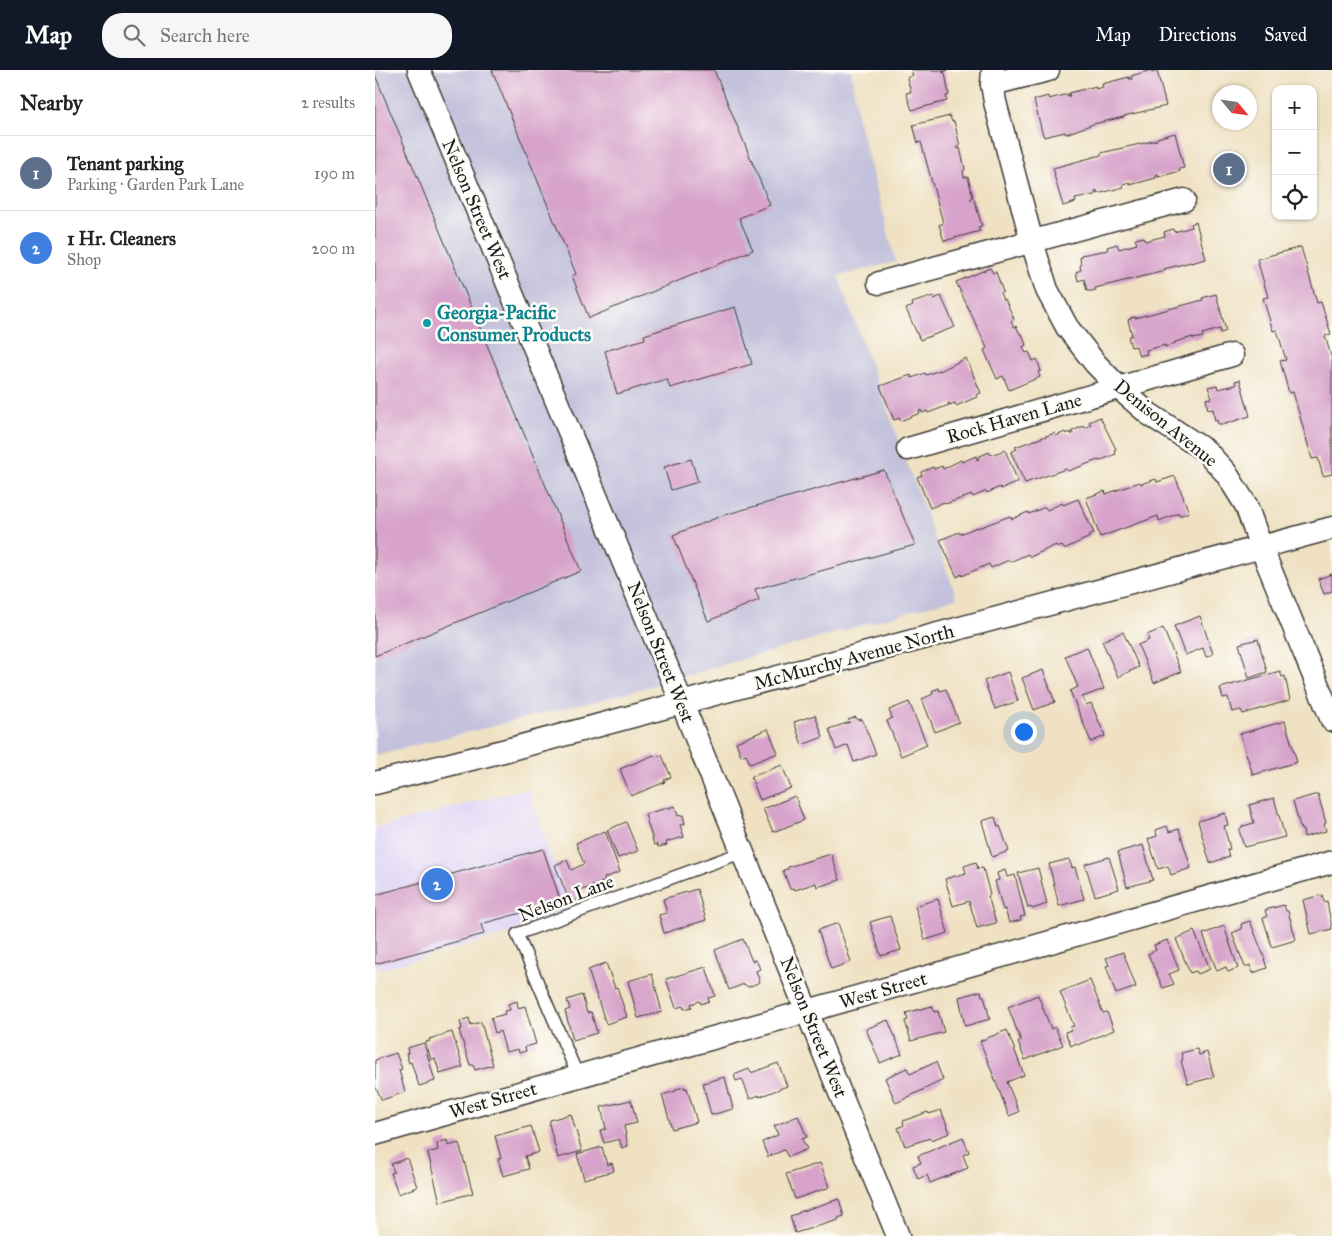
<!DOCTYPE html>
<meta charset="utf-8">
<style>
body{margin:0;font-family:"IM FELL Great Primer",serif;background:#f6f6f6;color:#222}
.controls{position:absolute;right:15px;top:15px;display:grid;overflow:hidden;border-radius:10px;box-shadow:0 1px 4px #0004}
.controls button{width:45px;height:45px;display:grid;place-items:center;padding:0;border:0;border-bottom:1px solid #e0e0e0;background:#fff;color:#222;font:25px sans-serif}
.compass{position:absolute;left:837px;top:15px;width:45px;height:45px;border-radius:50%;background:#fff;box-shadow:0 1px 4px #0004;rotate:119deg}
.you{position:absolute;left:648px;top:661px;width:18px;height:18px;margin:-12px;border:4px solid #fff;border-radius:50%;background:#1a73e8;box-shadow:0 0 0 8px #1a73e833}
.badge{display:grid;place-items:center;width:32px;height:32px;border-radius:50%;background:#111827;color:#fff;font-size:16px;font-weight:700}
.pin{position:absolute;translate:-50% -50%;border:2px solid #fff;box-shadow:0 1px 5px #0006}
.list{margin:0;padding:0;list-style:none}
h2{display:flex;justify-content:space-between;align-items:center;height:65px;margin:0;padding:0 20px;font-size:21px}
h2 small{font-size:16px;font-weight:400;color:#767676}
.list li{display:grid;grid-template-columns:32px 1fr auto;gap:15px;align-items:center;box-sizing:border-box;height:75px;padding:0 20px;border-top:1px solid #e0e0e0}
.list b{display:block;font-size:19px;white-space:nowrap}
.list p{margin:0;font-size:16px;white-space:nowrap;color:#767676}
.list em{font-size:16px;font-style:normal;color:#767676}
.icon{flex:none;width:28px;height:28px;fill:none;stroke:currentColor;stroke-width:2;stroke-linecap:round;stroke-linejoin:round}
.map{position:relative;flex:none;width:957px;height:1166px;overflow:hidden}
header{display:flex;align-items:center;gap:30px;box-sizing:border-box;height:70px;padding:0 25px;background:#111827;color:#fff}
header strong{font-size:24px}
nav{display:flex;gap:28px;margin-inline-start:auto;font-size:18px}
.search{width:350px;height:45px;background:#f6f6f6;display:flex;align-items:center;gap:12px;box-sizing:border-box;padding:0 18px;border-radius:20px;color:#767676;font-size:19px}
main{display:flex}
aside{flex:1;background:#fff}
.map>svg:first-child{display:block}
.built{fill:#dfd5f5}
.industrial{fill:#c3c1db}
.building{fill:#d7a3ca}
.lines{fill:none;stroke-linecap:round;stroke-linejoin:round}
.service-casing{stroke:#3c3a35;stroke-width:14}
.minor-casing{stroke:#3c3a35;stroke-width:25}
.service{stroke:#fff;stroke-width:11}
.minor{stroke:#fff;stroke-width:22}
.culture-dot{fill:#0f9aa8;stroke:#fdfcf7;stroke-width:2}
.labels{text-anchor:middle;dominant-baseline:central;stroke-width:5;stroke-linejoin:round;paint-order:stroke}
.street-label{font-size:19px;fill:#1c1c1c;stroke:#fdfcf7}
.culture-label{font-size:19px;font-weight:bold;fill:#0d838f;stroke:#fdfcf7;text-anchor:start}
</style>
<header>
<strong>Map</strong>
<div class="search"><svg class="icon" aria-label="search" viewBox="0 0 24 24"><circle cx="10" cy="10" r="6"/><path d="M15 15l6 6"/></svg>Search here</div>
<nav><a>Map</a><a>Directions</a><a>Saved</a></nav>
</header>
<main>
<aside>
<h2>Nearby<small>2 results</small></h2>
<ul class="list">
<li><span class="badge" style="background:#5c6f8a">1</span><div><b>Tenant parking</b><p>Parking · Garden Park Lane</p></div><em>190 m</em></li>
<li><span class="badge" style="background:#3f7fe0">2</span><div><b>1 Hr. Cleaners</b><p>Shop</p></div><em>200 m</em></li>
</ul>
</aside>
<div class="map">
<svg width="957" height="1166" viewBox="0 0 957 1166">
<rect width="100%" height="100%" fill="#fdfcf7"/>
<filter id="ink" filterUnits="userSpaceOnUse"><feTurbulence type="fractalNoise" baseFrequency=".02" numOctaves="2"/><feDisplacementMap in="SourceGraphic" scale="10" xChannelSelector="R" yChannelSelector="G"/><feConvolveMatrix kernelMatrix="1 2 1 2 8 2 1 2 1" color-interpolation-filters="sRGB"/></filter>
<filter id="wash" filterUnits="userSpaceOnUse"><feTurbulence type="fractalNoise" baseFrequency=".0096" numOctaves="4" result="noise"/><feDisplacementMap in="SourceGraphic" scale="20" xChannelSelector="R" yChannelSelector="G"/><feGaussianBlur stdDeviation="1.12" result="paint"/><feColorMatrix in="noise" values="0 0 0 0 0 0 0 0 0 0 0 0 0 0 0 0 0 1.4 0 .05"/><feComposite in="paint" operator="in"/></filter>
<g filter="url(#wash)">
<rect width="100%" height="100%" fill="#efe1c2"/>
<!-- built -->
<path class="built" d="M 153,718 L 197,845 L 0,901 L 0,758 Z"/>
<!-- industrial -->
<path class="industrial" d="M 0,0 L 476,0 L 483,49 L 521,192 L 463,206 L 582,528 L 237,627 L 0,685 Z"/>
<g id="blocks">
<!-- building -->
<g class="building">
<path d="M 117,0 L 339,0 L 395,135 L 364,148 L 378,180 L 214,248 L 197,206 L 201,204 Z"/>
<path d="M 536,0 L 573,0 L 567,2 L 570,3 L 574,25 L 571,26 L 572,31 L 537,40 L 531,23 L 536,22 L 532,8 L 538,5 Z"/>
<path d="M 777,0 L 777,3 L 782,1 L 791,36 L 749,46 L 749,47 L 718,54 L 691,64 L 690,62 L 669,67 L 667,62 L 659,30 L 673,26 L 674,29 L 693,24 L 693,26 L 695,26 L 694,23 L 721,16 L 721,19 L 728,17 L 727,14 L 754,7 L 754,9 L 757,9 L 756,6 Z"/>
<path d="M 0,5 L 206,501 L 0,586 Z"/>
<path d="M 575,46 L 577,52 L 579,51 L 585,76 L 582,77 L 583,79 L 585,78 L 590,99 L 588,101 L 589,107 L 593,107 L 598,127 L 596,128 L 596,130 L 599,129 L 607,156 L 603,157 L 605,161 L 569,171 L 564,155 L 568,153 L 546,72 L 543,73 L 538,55 Z"/>
<path d="M 800,63 L 809,98 L 804,99 L 805,101 L 783,107 L 783,104 L 781,105 L 781,108 L 755,115 L 755,112 L 748,114 L 749,117 L 722,124 L 722,121 L 720,122 L 720,125 L 700,129 L 701,132 L 688,136 L 679,105 L 680,105 L 678,98 L 726,85 L 726,83 L 782,70 L 782,68 Z"/>
<path d="M 821,152 L 831,189 L 816,193 L 816,192 L 789,199 L 790,201 L 720,218 L 721,220 L 716,221 L 712,221 L 709,209 L 703,211 L 701,202 L 706,200 L 705,196 L 706,195 L 705,188 L 706,185 L 733,180 L 732,177 L 742,174 L 744,179 L 762,174 L 760,169 L 769,167 L 770,171 L 790,166 L 789,162 L 798,159 L 799,162 L 817,157 L 816,154 Z"/>
<path d="M 926,177 L 942,233 L 946,232 L 956,264 L 950,266 L 957,289 L 957,404 L 948,406 L 943,388 L 937,389 L 918,322 L 914,323 L 905,291 L 911,290 L 902,260 L 898,261 L 888,228 L 893,227 L 882,189 Z"/>
<path d="M 615,198 L 618,203 L 621,202 L 628,222 L 625,223 L 628,230 L 630,229 L 639,249 L 636,251 L 639,257 L 641,256 L 645,264 L 647,264 L 651,275 L 648,277 L 651,283 L 654,282 L 658,291 L 662,289 L 666,301 L 663,302 L 665,307 L 634,320 L 628,306 L 622,309 L 609,280 L 612,278 L 581,212 Z"/>
<path d="M 841,224 L 851,261 L 846,263 L 845,259 L 827,264 L 828,267 L 818,269 L 818,267 L 800,272 L 800,274 L 790,277 L 790,275 L 771,280 L 772,284 L 764,286 L 761,276 L 756,277 L 753,267 L 757,265 L 753,250 L 756,249 L 755,248 L 760,247 L 760,248 L 828,230 L 827,228 Z"/>
<path d="M 558,226 L 559,229 L 566,226 L 580,257 L 545,270 L 531,239 L 538,236 L 537,233 Z"/>
<path d="M 360,237 L 377,294 L 295,318 L 292,309 L 242,324 L 230,281 L 270,269 L 269,265 Z"/>
<path d="M 591,288 L 606,323 L 601,325 L 602,327 L 581,336 L 580,333 L 575,335 L 574,333 L 573,333 L 574,335 L 553,343 L 552,341 L 547,343 L 546,340 L 544,341 L 545,343 L 525,351 L 524,348 L 519,350 L 505,316 L 536,305 L 537,308 L 550,303 L 551,305 L 565,300 L 565,301 Z"/>
<path d="M 865,310 L 875,346 L 850,354 L 843,354 L 842,350 L 840,351 L 838,339 L 833,340 L 831,329 L 837,328 L 833,317 L 842,315 L 843,319 L 861,315 L 860,311 Z"/>
<path d="M 725,347 L 741,379 L 739,380 L 741,384 L 724,391 L 723,390 L 693,401 L 691,399 L 650,413 L 636,382 L 642,379 L 640,377 L 680,363 L 681,366 L 690,362 L 691,364 L 696,362 L 696,364 L 698,364 L 697,361 L 709,356 L 710,358 L 716,355 L 714,352 Z"/>
<path d="M 630,380 L 643,412 L 626,419 L 625,417 L 612,423 L 611,421 L 598,427 L 597,425 L 570,434 L 569,432 L 555,438 L 542,407 L 547,405 L 546,402 L 558,397 L 559,399 L 567,396 L 568,399 L 586,390 L 587,392 L 601,386 L 602,390 L 604,389 L 603,387 L 614,382 L 616,385 Z"/>
<path d="M 316,389 L 323,412 L 296,420 L 289,397 Z"/>
<path d="M 509,400 L 540,475 L 380,519 L 384,530 L 333,551 L 298,465 L 349,445 Z"/>
<path d="M 800,406 L 814,442 L 804,446 L 804,443 L 784,451 L 783,446 L 725,467 L 711,428 L 730,421 L 731,424 L 765,412 L 766,414 L 781,409 L 782,412 Z"/>
<path d="M 703,429 L 719,463 L 714,465 L 715,467 L 689,479 L 687,476 L 682,478 L 681,475 L 655,487 L 653,484 L 635,492 L 634,490 L 616,498 L 614,494 L 587,506 L 587,504 L 582,507 L 565,470 L 584,462 L 585,464 L 602,457 L 603,458 L 635,446 L 637,449 L 653,442 L 654,444 L 670,437 L 672,440 L 687,433 L 688,435 Z"/>
<path d="M 957,504 L 957,521 L 949,524 L 943,509 Z"/>
<path d="M 825,546 L 838,584 L 831,587 L 828,578 L 810,585 L 799,556 Z"/>
<path d="M 788,558 L 806,602 L 779,613 L 763,575 L 774,570 L 772,565 Z"/>
<path d="M 748,562 L 764,597 L 743,607 L 727,571 Z"/>
<path d="M 883,569 L 892,602 L 874,608 L 864,574 Z"/>
<path d="M 712,577 L 729,619 L 707,627 L 711,635 L 716,633 L 730,666 L 716,672 L 695,621 L 703,617 L 690,586 Z"/>
<path d="M 668,600 L 680,632 L 659,640 L 647,608 Z"/>
<path d="M 905,601 L 907,607 L 910,606 L 915,630 L 868,644 L 866,640 L 857,642 L 853,627 L 848,628 L 845,618 Z"/>
<path d="M 633,602 L 643,631 L 620,639 L 609,611 Z"/>
<path d="M 564,618 L 565,621 L 571,619 L 584,652 L 560,662 L 547,629 L 558,624 L 557,621 Z"/>
<path d="M 534,632 L 552,675 L 526,686 L 512,651 L 517,648 L 514,640 Z"/>
<path d="M 440,645 L 448,667 L 427,675 L 419,652 Z"/>
<path d="M 481,647 L 483,650 L 487,649 L 501,684 L 479,692 L 473,675 L 461,680 L 454,659 L 475,652 L 473,650 Z"/>
<path d="M 910,651 L 922,692 L 878,705 L 865,664 Z"/>
<path d="M 393,659 L 403,683 L 375,694 L 371,684 L 366,686 L 361,672 Z"/>
<path d="M 279,685 L 280,687 L 287,685 L 296,707 L 289,710 L 290,712 L 256,726 L 245,699 Z"/>
<path d="M 407,695 L 416,718 L 385,730 L 376,707 Z"/>
<path d="M 943,724 L 951,753 L 949,754 L 951,761 L 929,767 L 928,760 L 926,760 L 918,731 Z"/>
<path d="M 420,726 L 429,750 L 398,762 L 388,739 Z"/>
<path d="M 899,728 L 910,767 L 869,777 L 864,760 L 868,756 L 879,753 L 874,735 Z"/>
<path d="M 300,736 L 303,746 L 308,745 L 310,754 L 305,755 L 309,767 L 291,772 L 292,775 L 283,777 L 282,774 L 279,775 L 270,744 Z"/>
<path d="M 850,743 L 853,755 L 849,756 L 855,779 L 852,780 L 854,787 L 835,793 L 823,751 Z"/>
<path d="M 620,747 L 623,757 L 625,756 L 634,781 L 617,787 L 607,751 Z"/>
<path d="M 251,752 L 263,781 L 243,788 L 232,760 Z"/>
<path d="M 792,756 L 794,762 L 804,759 L 816,798 L 796,805 L 793,796 L 783,799 L 773,769 L 782,766 L 781,760 Z"/>
<path d="M 230,761 L 245,802 L 229,808 L 230,811 L 205,821 L 208,828 L 195,833 L 180,795 L 192,790 L 196,800 L 209,794 L 201,773 Z"/>
<path d="M 768,775 L 778,810 L 752,817 L 743,782 Z"/>
<path d="M 168,779 L 186,832 L 106,854 L 109,864 L 0,894 L 0,825 Z"/>
<path d="M 456,784 L 465,810 L 442,817 L 441,813 L 420,820 L 419,818 L 415,819 L 408,800 L 413,799 L 413,797 Z"/>
<path d="M 734,787 L 744,819 L 720,826 L 710,794 Z"/>
<path d="M 694,789 L 697,798 L 700,797 L 709,829 L 684,836 L 674,794 Z"/>
<path d="M 601,792 L 603,799 L 608,798 L 615,825 L 613,826 L 621,853 L 602,858 L 594,831 L 578,836 L 570,809 L 591,803 L 589,796 Z"/>
<path d="M 663,798 L 672,834 L 657,839 L 656,837 L 653,838 L 643,803 Z"/>
<path d="M 630,800 L 632,807 L 640,805 L 650,846 L 645,847 L 646,850 L 634,853 L 630,839 L 628,840 L 620,811 L 624,810 L 622,803 Z"/>
<path d="M 322,819 L 331,850 L 289,863 L 284,845 L 292,843 L 288,829 Z"/>
<path d="M 947,825 L 949,832 L 952,831 L 957,859 L 936,864 L 928,830 Z"/>
<path d="M 563,829 L 573,863 L 550,870 L 540,836 Z"/>
<path d="M 909,835 L 911,841 L 913,841 L 921,870 L 897,877 L 888,848 L 892,847 L 890,840 Z"/>
<path d="M 515,846 L 526,880 L 506,886 L 495,852 Z"/>
<path d="M 875,851 L 890,889 L 889,889 L 892,898 L 878,903 L 875,895 L 870,897 L 857,863 L 867,859 L 866,854 Z"/>
<path d="M 463,853 L 476,892 L 456,899 L 443,860 Z"/>
<path d="M 849,856 L 863,898 L 853,902 L 851,897 L 842,901 L 828,864 Z"/>
<path d="M 819,861 L 835,899 L 823,904 L 821,901 L 815,903 L 801,869 Z"/>
<path d="M 368,869 L 377,891 L 381,890 L 385,899 L 381,901 L 385,912 L 373,917 L 369,914 L 354,920 L 340,880 Z"/>
<path d="M 792,870 L 804,900 L 794,904 L 799,914 L 788,918 L 773,884 L 781,880 L 779,875 Z"/>
<path d="M 748,882 L 761,917 L 741,924 L 731,896 L 734,895 L 731,888 Z"/>
<path d="M 231,893 L 240,918 L 242,917 L 252,947 L 231,954 L 213,900 Z"/>
<path d="M 331,897 L 340,926 L 333,928 L 334,931 L 326,934 L 325,931 L 316,934 L 317,937 L 309,939 L 308,936 L 301,938 L 291,909 Z"/>
<path d="M 277,904 L 287,942 L 263,948 L 253,911 Z"/>
<path d="M 715,910 L 728,943 L 732,942 L 739,960 L 702,975 L 701,973 L 696,976 L 690,962 L 696,960 L 695,957 L 699,956 L 685,922 Z"/>
<path d="M 606,921 L 607,926 L 609,926 L 615,949 L 590,956 L 584,927 Z"/>
<path d="M 207,925 L 212,943 L 216,942 L 222,963 L 198,970 L 190,941 L 195,939 L 192,930 Z"/>
<path d="M 663,925 L 676,959 L 680,957 L 688,975 L 650,990 L 643,972 L 646,971 L 633,937 Z"/>
<path d="M 142,931 L 143,938 L 150,936 L 161,974 L 150,977 L 151,981 L 144,983 L 143,979 L 131,982 L 125,961 L 120,963 L 116,948 L 130,944 L 129,941 L 135,940 L 133,934 Z"/>
<path d="M 557,936 L 559,942 L 563,941 L 569,962 L 536,971 L 530,951 L 533,950 L 531,943 Z"/>
<path d="M 94,948 L 96,955 L 106,952 L 118,995 L 100,1000 L 98,995 L 95,995 L 84,960 L 87,959 L 85,951 Z"/>
<path d="M 513,950 L 527,984 L 505,993 L 491,959 Z"/>
<path d="M 632,960 L 649,1005 L 632,1012 L 644,1042 L 634,1046 L 605,971 Z"/>
<path d="M 77,962 L 88,997 L 65,1004 L 60,988 L 56,990 L 51,972 L 55,971 L 54,969 Z"/>
<path d="M 49,973 L 60,1011 L 44,1016 L 36,992 L 34,993 L 31,984 L 33,983 L 32,978 Z"/>
<path d="M 822,979 L 824,985 L 832,982 L 839,1007 L 813,1014 L 806,991 L 808,990 L 806,983 Z"/>
<path d="M 21,983 L 27,999 L 24,1000 L 30,1022 L 7,1030 L 0,1016 L 0,990 Z"/>
<path d="M 561,992 L 568,1010 L 521,1033 L 510,1008 L 532,998 L 535,1004 Z"/>
<path d="M 403,993 L 412,1016 L 384,1027 L 384,1025 L 375,1029 L 367,1009 L 361,1011 L 359,1005 L 374,999 L 376,1003 Z"/>
<path d="M 350,1007 L 358,1039 L 336,1045 L 328,1013 Z"/>
<path d="M 310,1017 L 310,1019 L 312,1018 L 322,1052 L 297,1059 L 287,1025 L 301,1021 L 301,1019 Z"/>
<path d="M 256,1030 L 262,1053 L 249,1056 L 253,1076 L 247,1078 L 244,1069 L 229,1073 L 225,1060 L 231,1059 L 226,1037 Z"/>
<path d="M 566,1040 L 575,1063 L 556,1070 L 555,1068 L 530,1076 L 523,1058 L 529,1055 L 528,1051 L 553,1042 L 554,1044 Z"/>
<path d="M 196,1044 L 207,1081 L 183,1088 L 174,1054 L 175,1053 L 175,1050 Z"/>
<path d="M 423,1046 L 432,1067 L 427,1069 L 432,1079 L 413,1087 L 409,1080 L 393,1087 L 387,1072 L 403,1065 L 399,1056 Z"/>
<path d="M 156,1056 L 164,1082 L 150,1086 L 154,1099 L 128,1106 L 123,1089 L 126,1088 L 120,1066 Z"/>
<path d="M 588,1067 L 594,1082 L 588,1085 L 593,1098 L 555,1113 L 552,1105 L 543,1109 L 538,1096 L 546,1093 L 543,1086 Z"/>
<path d="M 72,1070 L 73,1076 L 84,1073 L 98,1123 L 65,1132 L 53,1083 L 63,1080 L 62,1073 Z"/>
<path d="M 227,1077 L 232,1095 L 237,1093 L 239,1101 L 209,1109 L 202,1084 Z"/>
<path d="M 32,1088 L 42,1117 L 23,1124 L 16,1103 L 19,1102 L 16,1094 Z"/>
<path d="M 445,1093 L 455,1117 L 420,1129 L 411,1104 Z"/>
<path d="M 464,1129 L 469,1146 L 463,1148 L 464,1150 L 420,1163 L 415,1146 L 424,1143 L 424,1142 Z"/>
</g>
</g>
</g>
<g filter="url(#ink)">
<use href="#blocks" fill-opacity="0" stroke="#3c3a35" stroke-width="1"/>
<g class="lines">
<defs>
<path id="service" d="M 203,1006 L 142,864 L 368,782"/>
<g id="minor">
<path d="M 44,0 L 307,633 L 523,1166"/>
<path d="M 618,0 L 617,14 L 620,32 L 657,172 L 672,220 L 692,257 L 720,293 L 744,318 L 774,344 L 831,381 L 851,403 L 871,435 L 886,477 L 957,650"/>
<path d="M 617,14 L 673,0"/>
<path d="M 504,213 L 809,130"/>
<path d="M 533,379 L 857,285"/>
<path d="M 0,713 L 128,681 L 957,458"/>
<path d="M 0,1064 L 957,792"/>
</g>
</defs>
<!-- service casing -->
<use href="#service" class="service-casing"/>
<!-- minor casing -->
<use href="#minor" class="minor-casing"/>
<!-- service -->
<use href="#service" class="service"/>
<!-- minor -->
<use href="#minor" class="minor"/>
</g>
</g>
<!-- markers -->
<circle class="culture-dot" cx="52" cy="253" r="5"/>
<g class="labels">
<!-- street labels -->
<g class="street-label">
<text transform="translate(102 139) rotate(67)">Nelson Street West</text>
<text transform="translate(639 348) rotate(-16)">Rock Haven Lane</text>
<text transform="translate(791 353) rotate(39)">Denison Avenue</text>
<text transform="translate(286 582) rotate(68)">Nelson Street West</text>
<text transform="translate(479 587) rotate(-15)">McMurchy Avenue North</text>
<text transform="translate(191 828) rotate(-21)">Nelson Lane</text>
<text transform="translate(508 920) rotate(-16)">West Street</text>
<text transform="translate(439 957) rotate(68)">Nelson Street West</text>
<text transform="translate(118 1030) rotate(-16)">West Street</text>
</g>
<!-- culture labels -->
<g class="culture-label">
<text x="62" y="242">Georgia-Pacific<tspan x="62" dy="22">Consumer Products</tspan></text>
</g>
</g>
</svg>
<div class="controls">
<button>+</button>
<button>−</button>
<button><svg class="icon" aria-label="locate" viewBox="0 0 24 24"><circle cx="12" cy="12" r="6"/><path d="M12 2v4M12 18v4M2 12h4M18 12h4"/></svg></button>
</div>
<svg class="compass" viewBox="-18 -18 36 36"><path d="M0-13l5 13h-10z" fill="#e53935"/><path d="M0 13l5-13h-10z" fill="#767676"/></svg>
<div class="you"></div>
<div class="pin badge" style="left:854px;top:99px;background:#5c6f8a">1</div>
<div class="pin badge" style="left:62px;top:814px;background:#3f7fe0">2</div>
</div>
</main>
